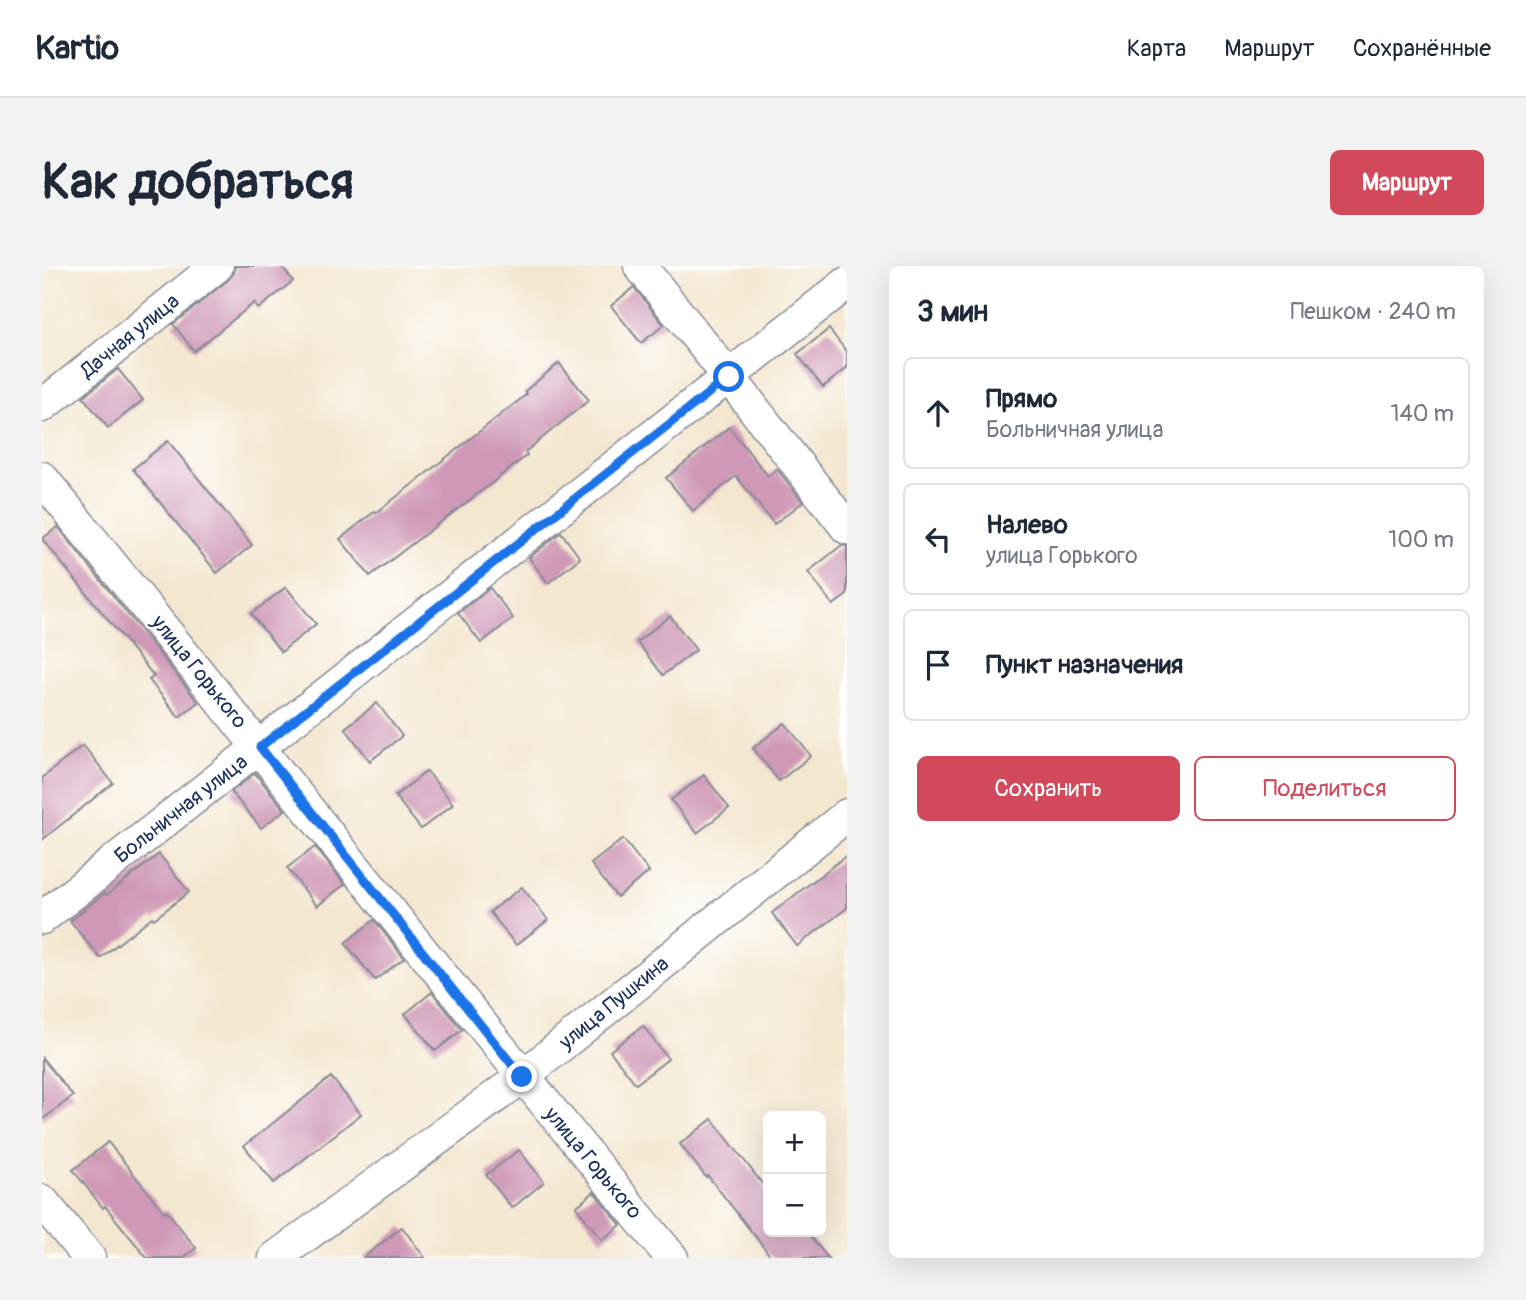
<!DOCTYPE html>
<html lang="ru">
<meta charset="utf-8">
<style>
body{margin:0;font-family:Pangolin,sans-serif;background:#f2f2f3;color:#1f2937}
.controls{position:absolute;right:21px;bottom:21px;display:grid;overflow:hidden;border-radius:10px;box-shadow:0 7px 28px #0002}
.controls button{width:63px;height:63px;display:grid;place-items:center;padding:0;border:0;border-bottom:2px solid #e0e1e3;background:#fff;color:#1f2937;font:35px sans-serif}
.stop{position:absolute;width:21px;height:21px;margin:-16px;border:5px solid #1a73e8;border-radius:50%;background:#fff}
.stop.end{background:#1a73e8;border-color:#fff;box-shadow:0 2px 7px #0008}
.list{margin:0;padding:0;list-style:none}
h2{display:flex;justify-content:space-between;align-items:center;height:91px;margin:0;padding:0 28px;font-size:30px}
h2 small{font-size:23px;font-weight:400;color:#747a83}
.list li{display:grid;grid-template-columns:46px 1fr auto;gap:21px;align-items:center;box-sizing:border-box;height:112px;margin:0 14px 14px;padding:0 14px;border:2px solid #e0e1e3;border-radius:10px}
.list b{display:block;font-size:26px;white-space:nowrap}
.list p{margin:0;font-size:23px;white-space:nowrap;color:#747a83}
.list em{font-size:23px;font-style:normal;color:#747a83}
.actions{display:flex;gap:14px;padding:21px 28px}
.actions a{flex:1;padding:16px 0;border:2px solid #d1495b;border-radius:10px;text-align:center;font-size:24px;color:#d1495b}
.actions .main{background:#d1495b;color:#fff}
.icon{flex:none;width:38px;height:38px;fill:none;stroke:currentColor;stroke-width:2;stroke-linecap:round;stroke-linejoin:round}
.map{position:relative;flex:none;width:805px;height:992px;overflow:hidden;border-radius:10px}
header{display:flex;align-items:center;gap:42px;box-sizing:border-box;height:98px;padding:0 35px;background:#fff;border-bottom:2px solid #e0e1e3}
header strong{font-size:33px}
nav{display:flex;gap:38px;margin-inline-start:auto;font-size:24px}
.intro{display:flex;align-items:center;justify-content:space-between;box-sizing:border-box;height:168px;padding:0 42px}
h1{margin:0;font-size:49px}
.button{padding:18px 32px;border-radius:10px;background:#d1495b;color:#fff;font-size:24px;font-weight:700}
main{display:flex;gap:42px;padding:0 42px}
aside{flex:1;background:#fff;border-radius:10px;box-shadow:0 7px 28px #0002}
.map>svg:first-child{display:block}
.building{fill:#cf98b6}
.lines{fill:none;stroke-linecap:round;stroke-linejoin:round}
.minor-casing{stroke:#888b97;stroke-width:35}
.minor{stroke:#fff;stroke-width:32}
.route{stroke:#1a73e8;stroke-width:9}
.labels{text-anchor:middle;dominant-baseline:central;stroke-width:5;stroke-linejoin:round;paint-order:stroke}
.street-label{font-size:21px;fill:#1b2f5e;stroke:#fff}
</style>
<header>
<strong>Kartio</strong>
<nav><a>Карта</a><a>Маршрут</a><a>Сохранённые</a></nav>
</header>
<div class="intro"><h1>Как добраться</h1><a class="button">Маршрут</a></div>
<main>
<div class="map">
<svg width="805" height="992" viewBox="0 0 805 992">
<rect width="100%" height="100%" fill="#fff"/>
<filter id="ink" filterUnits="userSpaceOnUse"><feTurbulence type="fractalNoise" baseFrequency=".0143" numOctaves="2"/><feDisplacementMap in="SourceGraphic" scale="14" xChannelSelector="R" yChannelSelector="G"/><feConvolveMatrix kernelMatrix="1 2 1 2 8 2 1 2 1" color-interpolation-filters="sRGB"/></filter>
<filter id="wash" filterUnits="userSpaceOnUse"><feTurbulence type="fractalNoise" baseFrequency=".00686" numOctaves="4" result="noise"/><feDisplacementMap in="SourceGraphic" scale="28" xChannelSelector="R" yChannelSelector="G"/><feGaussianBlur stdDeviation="1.57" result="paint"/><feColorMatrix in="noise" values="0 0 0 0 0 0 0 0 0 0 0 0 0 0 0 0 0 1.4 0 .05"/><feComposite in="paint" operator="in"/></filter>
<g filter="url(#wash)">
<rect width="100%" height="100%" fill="#f4e7d0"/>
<g id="blocks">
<!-- building -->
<g class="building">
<path d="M 193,0 L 239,0 L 251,15 L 216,43 L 212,37 L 152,85 L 131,58 L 186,14 L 192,7 Z"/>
<path d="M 592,21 L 622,59 L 599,77 L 569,40 Z"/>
<path d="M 787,63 L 805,86 L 805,102 L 781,121 L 755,88 Z"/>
<path d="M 517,97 L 547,134 L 483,186 L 485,189 L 450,217 L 328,310 L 298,273 L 333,245 L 334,247 L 485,128 L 483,125 Z"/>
<path d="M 76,103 L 101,134 L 66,162 L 41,131 Z"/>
<path d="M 687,161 L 726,210 L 735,203 L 761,236 L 732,258 L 694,210 L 651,245 L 624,212 Z"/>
<path d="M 126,175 L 210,279 L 175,307 L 91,203 Z"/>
<path d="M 16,261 L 156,436 L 137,451 L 107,414 L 112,410 L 0,273 Z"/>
<path d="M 519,266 L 538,292 L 506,317 L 487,292 Z"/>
<path d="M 800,279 L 805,280 L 805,329 L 791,339 L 766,306 Z"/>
<path d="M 244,321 L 274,358 L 239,386 L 209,348 Z"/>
<path d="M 448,322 L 471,352 L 439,377 L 416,347 Z"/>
<path d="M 628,350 L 654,384 L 621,409 L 595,376 Z"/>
<path d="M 335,437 L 360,470 L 328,495 L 303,462 Z"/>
<path d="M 743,457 L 769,490 L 737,515 L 711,482 Z"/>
<path d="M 41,479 L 71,517 L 0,574 L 0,512 Z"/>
<path d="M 385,505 L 411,538 L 379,563 L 353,530 Z"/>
<path d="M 213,507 L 243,544 L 219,562 L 189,526 Z"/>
<path d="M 662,509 L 687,542 L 655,567 L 629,534 Z"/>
<path d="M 581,573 L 607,606 L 575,631 L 549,598 Z"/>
<path d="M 273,581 L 303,618 L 275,640 L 245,602 Z"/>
<path d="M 117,588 L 147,626 L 112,653 L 110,651 L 58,692 L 28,655 L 63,627 L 65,629 Z"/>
<path d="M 805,589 L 805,642 L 755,680 L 730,647 Z"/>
<path d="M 480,621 L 506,654 L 474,679 L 448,646 Z"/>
<path d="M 332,654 L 362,692 L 333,714 L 303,677 Z"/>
<path d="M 390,726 L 420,764 L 393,785 L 363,748 Z"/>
<path d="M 601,760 L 626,793 L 594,818 L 568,785 Z"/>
<path d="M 0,792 L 31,830 L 0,854 Z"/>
<path d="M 289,811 L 319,848 L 232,917 L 202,880 Z"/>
<path d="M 670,853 L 726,925 L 726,966 L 765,966 L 786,992 L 730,992 L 666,910 L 664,911 L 638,878 Z"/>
<path d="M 66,876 L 122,946 L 124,944 L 154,982 L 141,992 L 105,992 L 63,940 L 61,942 L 31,904 Z"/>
<path d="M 477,884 L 502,916 L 470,942 L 444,909 Z"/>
<path d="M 552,926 L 579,959 L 560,974 L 534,941 Z"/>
<path d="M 360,961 L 383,992 L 321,992 Z"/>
</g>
</g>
</g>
<g filter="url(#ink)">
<use href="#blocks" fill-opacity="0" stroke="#888b97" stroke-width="2"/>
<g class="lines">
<defs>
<g id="minor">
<path d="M 598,0 L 687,111 L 805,262"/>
<path d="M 0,140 L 175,0"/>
<path d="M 0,212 C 210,472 417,734 630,992"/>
<path d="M 0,652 L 805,17"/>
<path d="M 0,935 L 47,992"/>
<path d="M 233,992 L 480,811 L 805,549"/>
</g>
</defs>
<!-- minor casing -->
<use href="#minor" class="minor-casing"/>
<!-- minor -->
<use href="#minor" class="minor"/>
</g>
</g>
<g class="lines" filter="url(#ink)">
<!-- route -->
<path class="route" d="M 480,811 L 218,481 L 687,111"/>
</g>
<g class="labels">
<!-- street labels -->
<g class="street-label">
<text transform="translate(88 70) rotate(-39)">Дачная улица</text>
<text transform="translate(157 406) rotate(51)">улица Горького</text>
<text transform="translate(139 543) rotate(-38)">Больничная улица</text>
<text transform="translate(572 737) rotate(-39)">улица Пушкина</text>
<text transform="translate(551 897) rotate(50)">улица Горького</text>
</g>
</g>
</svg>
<div class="controls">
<button>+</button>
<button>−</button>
</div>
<div class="stop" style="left:687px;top:111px"></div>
<div class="stop end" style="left:480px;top:811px"></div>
</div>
<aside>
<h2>3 мин<small>Пешком · 240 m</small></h2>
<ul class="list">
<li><svg class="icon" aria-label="ahead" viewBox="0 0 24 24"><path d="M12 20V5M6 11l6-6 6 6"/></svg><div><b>Прямо</b><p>Больничная улица</p></div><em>140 m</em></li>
<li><svg class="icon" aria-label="left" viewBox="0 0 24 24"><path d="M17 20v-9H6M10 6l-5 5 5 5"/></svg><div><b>Налево</b><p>улица Горького</p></div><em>100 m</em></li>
<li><svg class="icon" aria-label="arrive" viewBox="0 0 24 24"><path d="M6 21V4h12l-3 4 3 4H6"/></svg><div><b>Пункт назначения</b></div></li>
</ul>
<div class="actions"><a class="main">Сохранить</a><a>Поделиться</a></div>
</aside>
</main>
